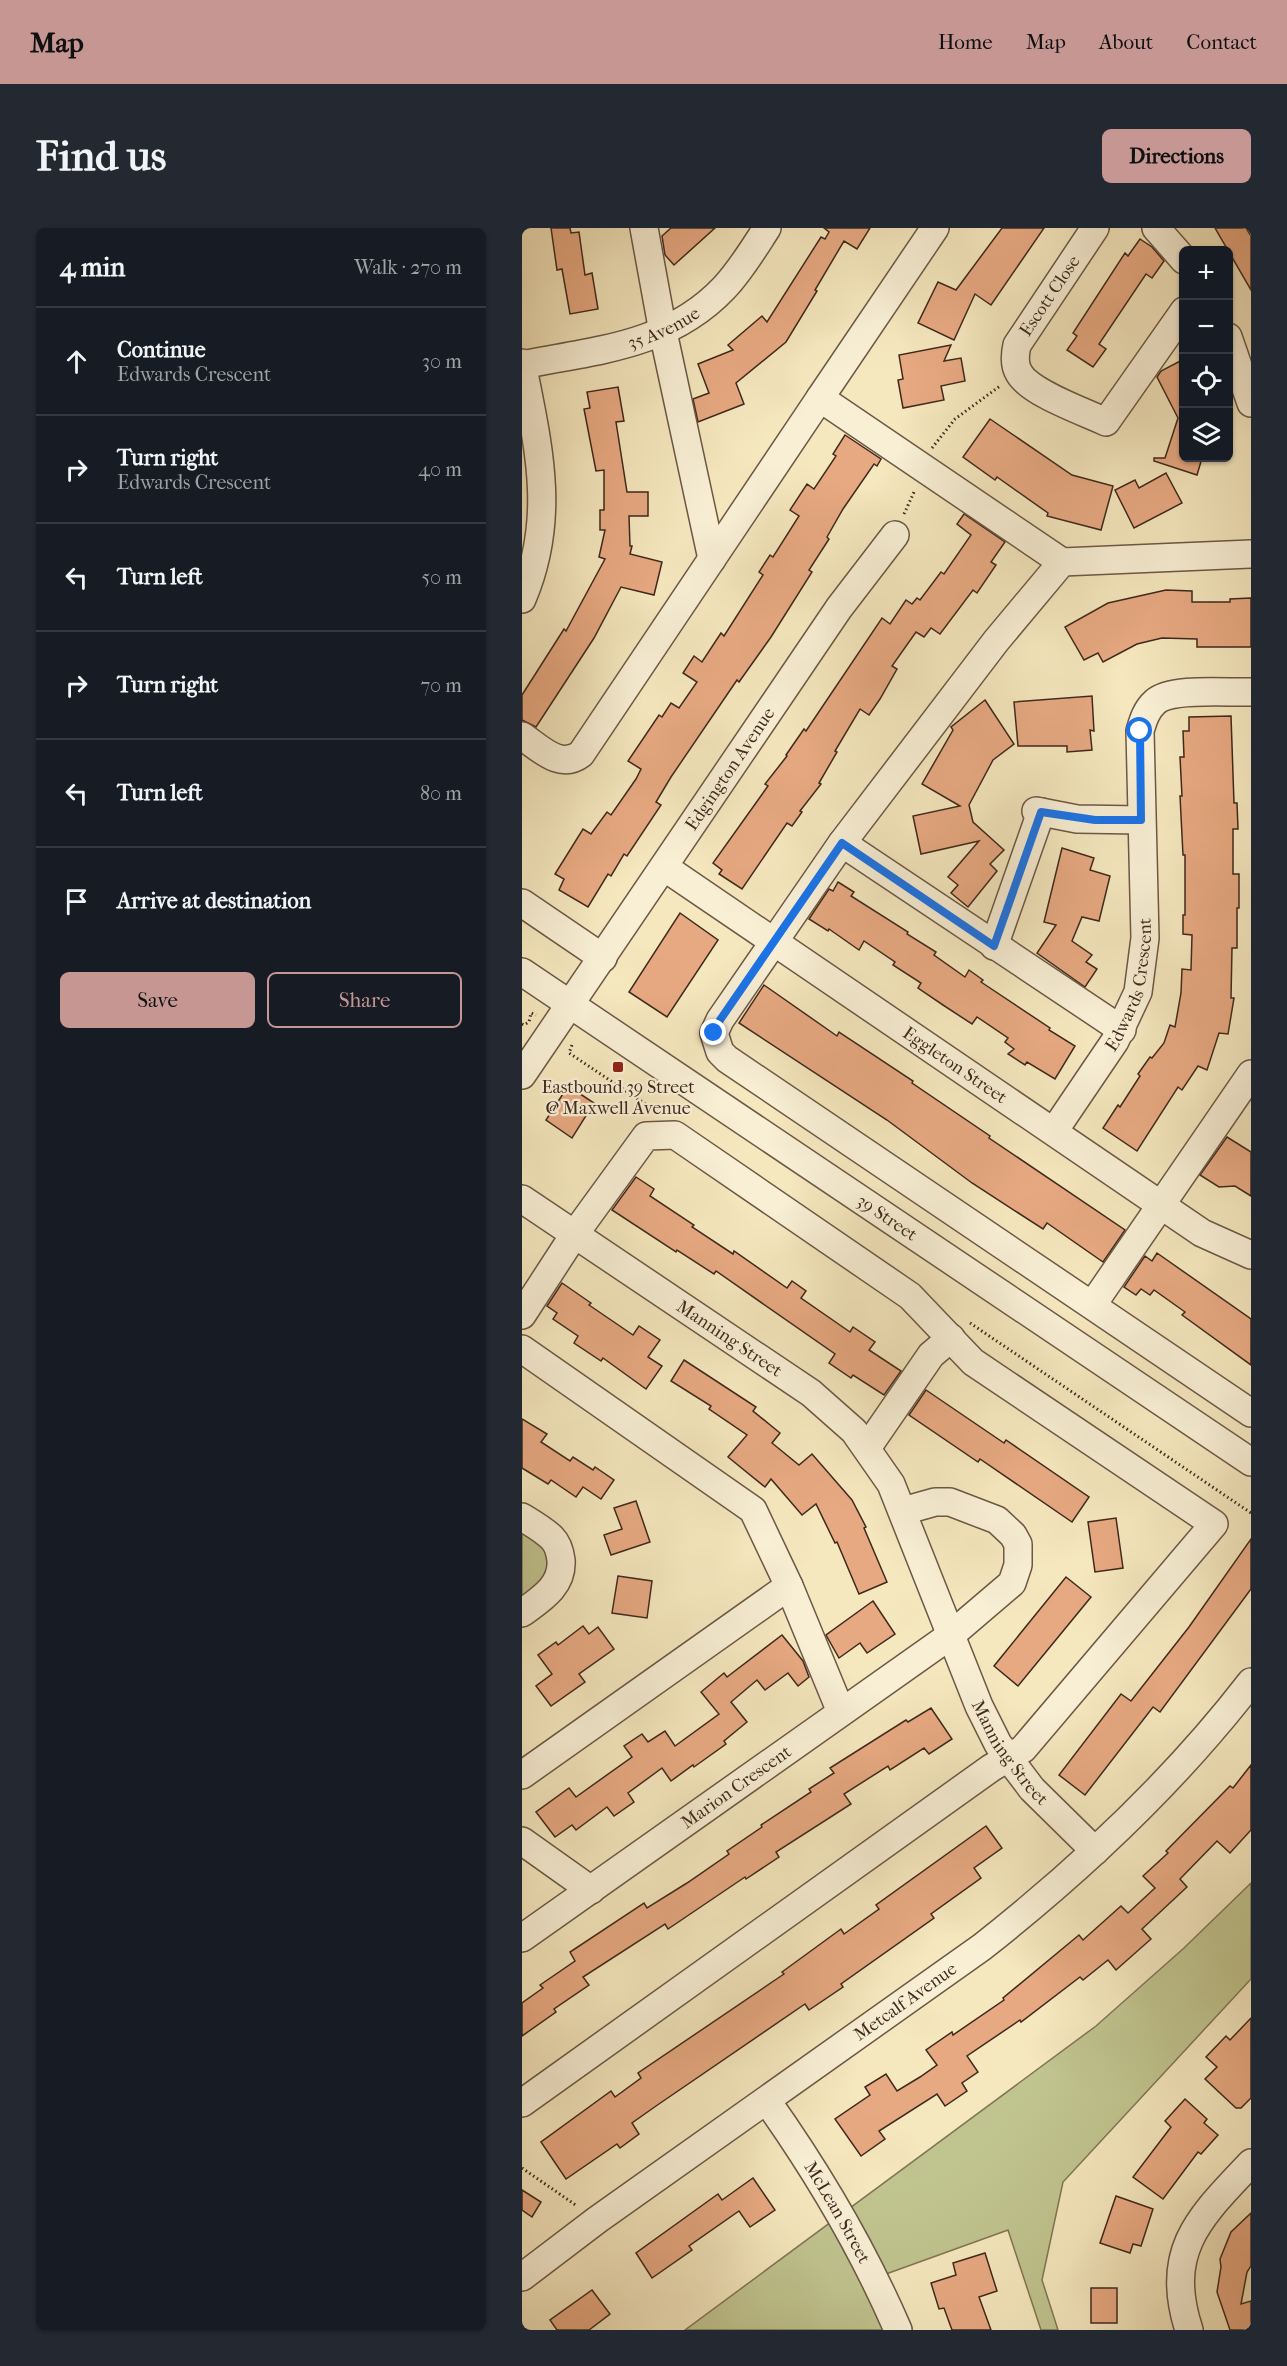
<!DOCTYPE html>
<meta charset="utf-8">
<style>
body{margin:0;font-family:"IM FELL French Canon",serif;background:#242831;color:#f1f3f6}
.controls{position:absolute;right:18px;top:18px;display:grid;overflow:hidden;border-radius:9px;box-shadow:0 2px 4px #0004}
.controls button{width:54px;height:54px;display:grid;place-items:center;padding:0;border:0;border-bottom:2px solid #363941;background:#171b24;color:#f1f3f6;font:30px sans-serif}
.stop{position:absolute;width:18px;height:18px;margin:-14px;border:4px solid #1a73e8;border-radius:50%;background:#fff}
.stop.end{background:#1a73e8;border-color:#fff;box-shadow:0 2px 6px #0008}
.list{margin:0;padding:0;list-style:none}
h2{display:flex;justify-content:space-between;align-items:center;height:78px;margin:0;padding:0 24px;font-size:26px}
h2 small{font-size:20px;font-weight:400;color:#9ea1a6}
.list li{display:grid;grid-template-columns:39px 1fr auto;gap:18px;align-items:center;box-sizing:border-box;height:108px;padding:0 24px;border-top:2px solid #363941}
.list b{display:block;font-size:22px;white-space:nowrap}
.list p{margin:0;font-size:20px;white-space:nowrap;color:#9ea1a6}
.list em{font-size:20px;font-style:normal;color:#9ea1a6}
.actions{display:flex;gap:12px;padding:18px 24px}
.actions a{flex:1;padding:14px 0;border:2px solid #c59692;border-radius:9px;text-align:center;font-size:21px;color:#c59692}
.actions .main{background:#c59692;color:#111}
.icon{flex:none;width:33px;height:33px;fill:none;stroke:currentColor;stroke-width:2;stroke-linecap:round;stroke-linejoin:round}
.map{position:relative;flex:none;width:729px;height:2102px;overflow:hidden;border-radius:9px}
header{display:flex;align-items:center;gap:36px;box-sizing:border-box;height:84px;padding:0 30px;background:#c59692;color:#111}
header strong{font-size:28px}
nav{display:flex;gap:33px;margin-inline-start:auto;font-size:21px}
.intro{display:flex;align-items:center;justify-content:space-between;box-sizing:border-box;height:144px;padding:0 36px}
h1{margin:0;font-size:42px}
.button{padding:15px 27px;border-radius:9px;background:#c59692;color:#111;font-size:21px;font-weight:700}
main{display:flex;gap:36px;padding:0 36px}
aside{flex:1;background:#171b24;border-radius:9px;box-shadow:0 2px 4px #0004}
.map>svg:first-child{display:block}
.green{fill:#c0c48f;stroke:#807656;stroke-width:1.5}
.building{fill:#e7a982;stroke:#3f291d;stroke-width:1.5}
.lines{fill:none;stroke-linecap:round;stroke-linejoin:round}
.minor-casing{stroke:#6c5845;stroke-width:30}
.path{stroke:#3f291d;stroke-width:3;stroke-dasharray:1.5 3;stroke-linecap:butt}
.minor{stroke:#f8efd5;stroke-width:27}
.route{stroke:#1a73e8;stroke-width:8}
.poi-dot{fill:#8f2418;stroke:#f8efd5;stroke-width:2}
.labels{text-anchor:middle;dominant-baseline:central;stroke-width:4.5;stroke-linejoin:round;paint-order:stroke}
.street-label{font-size:18px;fill:#3f291d;stroke:#f8efd5}
.poi-label{font-size:18px;fill:#3f291d;stroke:#f8efd5}
</style>
<header>
<strong>Map</strong>
<nav><a>Home</a><a>Map</a><a>About</a><a>Contact</a></nav>
</header>
<div class="intro"><h1>Find us</h1><a class="button">Directions</a></div>
<main>
<aside>
<h2>4 min<small>Walk · 270 m</small></h2>
<ul class="list">
<li><svg class="icon" aria-label="ahead" viewBox="0 0 24 24"><path d="M12 20V5M6 11l6-6 6 6"/></svg><div><b>Continue</b><p>Edwards Crescent</p></div><em>30 m</em></li>
<li><svg class="icon" aria-label="right" viewBox="0 0 24 24"><path d="M7 20v-9h11M14 6l5 5-5 5"/></svg><div><b>Turn right</b><p>Edwards Crescent</p></div><em>40 m</em></li>
<li><svg class="icon" aria-label="left" viewBox="0 0 24 24"><path d="M17 20v-9H6M10 6l-5 5 5 5"/></svg><div><b>Turn left</b></div><em>50 m</em></li>
<li><svg class="icon" aria-label="right" viewBox="0 0 24 24"><path d="M7 20v-9h11M14 6l5 5-5 5"/></svg><div><b>Turn right</b></div><em>70 m</em></li>
<li><svg class="icon" aria-label="left" viewBox="0 0 24 24"><path d="M17 20v-9H6M10 6l-5 5 5 5"/></svg><div><b>Turn left</b></div><em>80 m</em></li>
<li><svg class="icon" aria-label="arrive" viewBox="0 0 24 24"><path d="M6 21V4h12l-3 4 3 4H6"/></svg><div><b>Arrive at destination</b></div></li>
</ul>
<div class="actions"><a class="main">Save</a><a>Share</a></div>
</aside>
<div class="map">
<svg width="729" height="2102" viewBox="0 0 729 2102">
<rect width="100%" height="100%" fill="#f5e7be"/>
<filter id="stains"><feTurbulence type="fractalNoise" baseFrequency=".00333" numOctaves="4"/><feColorMatrix values="0 0 0 0 .2 0 0 0 0 .09 0 0 0 0 .02 0 0 0 .5 -.17"/></filter>
<radialGradient id="worn" r=".72"><stop offset=".6" stop-color="#630" stop-opacity="0"/><stop offset="1" stop-color="#630" stop-opacity=".3"/></radialGradient>
<!-- green -->
<g class="green">
<path d="M 0,1289 L 37,1323 L 0,1385 Z"/>
<path d="M 729,1655 L 729,1751 L 541,1954 L 520,2052 L 536,2102 L 519,2102 L 486,2002 L 353,2050 L 376,2102 L 163,2102 L 574,1798 L 662,1720 Z"/>
</g>
<!-- building -->
<g class="building">
<path d="M 29,0 L 48,0 L 49,5 L 57,4 L 63,47 L 70,45 L 76,81 L 48,86 L 40,41 L 35,42 Z"/>
<path d="M 149,0 L 193,0 L 152,37 L 143,27 L 140,8 Z"/>
<path d="M 302,0 L 348,0 L 335,21 L 322,13 L 293,62 L 295,63 L 264,114 L 214,155 L 222,176 L 176,194 L 171,171 L 187,165 L 176,136 L 211,122 L 206,117 L 240,88 L 245,94 L 299,9 L 303,11 L 307,4 Z"/>
<path d="M 480,0 L 522,0 L 469,77 L 453,66 L 432,112 L 396,95 L 416,54 L 434,62 Z"/>
<path d="M 693,0 L 724,0 L 729,8 L 729,62 Z"/>
<path d="M 618,11 L 630,19 L 642,33 L 630,50 L 624,46 L 577,116 L 584,121 L 571,139 L 545,122 L 555,108 L 551,105 L 603,25 L 606,28 Z"/>
<path d="M 429,117 L 422,133 L 439,130 L 443,153 L 419,158 L 422,172 L 381,180 L 376,152 L 381,151 L 377,127 Z"/>
<path d="M 662,131 L 662,230 L 680,230 L 675,247 L 632,233 L 632,230 L 643,230 L 656,190 L 635,149 L 639,143 Z"/>
<path d="M 96,159 L 102,193 L 94,194 L 105,264 L 126,264 L 126,288 L 107,288 L 108,318 L 110,318 L 108,326 L 140,334 L 132,367 L 99,359 L 72,410 L 14,499 L 0,492 L 0,467 L 42,401 L 44,403 L 83,331 L 77,329 L 83,302 L 78,302 L 78,282 L 82,282 L 82,242 L 74,243 L 62,181 L 68,180 L 65,164 Z"/>
<path d="M 468,191 L 550,247 L 591,258 L 579,302 L 525,288 L 526,285 L 475,249 L 473,252 L 441,229 Z"/>
<path d="M 323,207 L 359,231 L 355,238 L 352,236 L 321,281 L 305,309 L 307,311 L 287,342 L 290,344 L 249,409 L 217,454 L 215,452 L 149,549 L 134,574 L 139,577 L 105,628 L 102,626 L 89,648 L 86,646 L 66,679 L 37,662 L 42,651 L 33,646 L 61,601 L 69,606 L 85,584 L 89,587 L 114,551 L 119,541 L 106,533 L 137,487 L 140,489 L 149,475 L 157,480 L 175,454 L 161,445 L 172,428 L 180,434 L 199,405 L 202,408 L 241,347 L 237,344 L 248,327 L 251,329 L 277,288 L 268,282 L 285,256 L 292,261 L 314,228 L 311,226 Z"/>
<path d="M 644,245 L 660,275 L 612,300 L 593,262 L 613,252 L 617,260 Z"/>
<path d="M 442,286 L 483,314 L 469,334 L 474,337 L 455,365 L 451,362 L 418,406 L 409,400 L 402,409 L 394,404 L 370,438 L 375,441 L 358,471 L 347,487 L 338,481 L 313,523 L 315,524 L 297,555 L 299,556 L 278,583 L 280,584 L 270,598 L 265,595 L 220,661 L 197,646 L 200,642 L 191,635 L 246,558 L 243,556 L 265,528 L 264,527 L 282,501 L 284,503 L 360,390 L 368,396 L 384,372 L 390,376 L 395,370 L 398,372 L 419,344 L 422,346 L 449,307 L 435,296 Z"/>
<path d="M 644,362 L 670,363 L 670,374 L 708,374 L 708,371 L 729,370 L 729,419 L 675,419 L 675,411 L 640,410 L 615,416 L 581,434 L 576,425 L 562,432 L 543,399 L 586,375 Z"/>
<path d="M 570,468 L 572,503 L 568,502 L 570,522 L 545,524 L 545,518 L 496,518 L 492,474 Z"/>
<path d="M 463,472 L 492,516 L 471,532 L 447,577 L 451,594 L 482,622 L 468,636 L 475,643 L 446,679 L 429,665 L 436,657 L 426,649 L 457,613 L 399,626 L 391,588 L 438,578 L 400,556 L 431,502 L 429,499 Z"/>
<path d="M 709,488 L 712,575 L 715,575 L 716,601 L 711,601 L 711,646 L 717,646 L 717,680 L 715,680 L 715,720 L 710,720 L 709,770 L 712,770 L 706,806 L 697,805 L 685,842 L 676,838 L 660,862 L 656,859 L 615,923 L 581,900 L 596,877 L 598,879 L 618,848 L 616,846 L 628,829 L 630,830 L 642,815 L 648,797 L 653,799 L 659,765 L 660,741 L 669,742 L 670,707 L 661,706 L 661,687 L 663,687 L 663,627 L 661,627 L 658,568 L 660,568 L 658,529 L 662,529 L 661,503 L 667,503 L 667,489 Z"/>
<path d="M 540,620 L 572,630 L 568,642 L 588,648 L 577,693 L 560,689 L 550,713 L 570,727 L 564,734 L 575,741 L 563,759 L 515,725 L 534,697 L 522,694 Z"/>
<path d="M 316,654 L 332,664 L 329,668 L 386,704 L 385,706 L 414,724 L 412,727 L 443,749 L 447,742 L 461,752 L 459,754 L 528,800 L 527,802 L 553,818 L 533,851 L 505,834 L 503,837 L 486,826 L 492,821 L 483,814 L 486,810 L 455,789 L 450,796 L 421,777 L 396,760 L 399,755 L 371,737 L 373,734 L 342,713 L 337,722 L 307,701 L 306,703 L 287,691 L 307,661 L 311,663 Z"/>
<path d="M 158,685 L 196,712 L 145,789 L 107,764 Z"/>
<path d="M 242,757 L 315,808 L 317,804 L 391,853 L 390,855 L 468,908 L 467,910 L 603,1002 L 581,1034 L 525,995 L 521,1001 L 450,955 L 365,892 L 217,795 Z"/>
<path d="M 46,858 L 72,875 L 50,910 L 24,892 Z"/>
<path d="M 705,909 L 729,924 L 729,968 L 713,958 L 697,959 L 678,947 Z"/>
<path d="M 114,949 L 132,961 L 128,968 L 172,997 L 170,999 L 211,1026 L 212,1023 L 265,1060 L 270,1053 L 284,1063 L 279,1070 L 328,1104 L 331,1099 L 353,1114 L 347,1122 L 379,1143 L 362,1167 L 331,1147 L 329,1150 L 307,1135 L 313,1126 L 194,1043 L 192,1046 L 155,1022 L 154,1024 L 90,982 Z"/>
<path d="M 635,1025 L 729,1091 L 729,1137 L 660,1087 L 663,1084 L 632,1062 L 628,1067 L 619,1061 L 614,1067 L 602,1059 L 623,1028 L 630,1033 Z"/>
<path d="M 40,1055 L 69,1075 L 67,1077 L 111,1107 L 117,1098 L 138,1112 L 126,1129 L 140,1138 L 124,1161 L 81,1130 L 79,1133 L 52,1115 L 56,1108 L 31,1091 L 35,1085 L 25,1078 Z"/>
<path d="M 162,1132 L 234,1179 L 231,1183 L 258,1205 L 250,1215 L 277,1237 L 290,1226 L 330,1272 L 344,1299 L 342,1300 L 365,1354 L 337,1366 L 315,1314 L 313,1315 L 294,1276 L 280,1287 L 249,1251 L 243,1259 L 206,1229 L 225,1207 L 187,1181 L 189,1178 L 149,1153 Z"/>
<path d="M 404,1162 L 482,1215 L 484,1212 L 567,1269 L 550,1294 L 458,1231 L 456,1234 L 387,1187 Z"/>
<path d="M 0,1191 L 25,1206 L 19,1214 L 48,1233 L 51,1229 L 71,1242 L 73,1239 L 92,1252 L 79,1271 L 61,1259 L 54,1269 L 29,1252 L 26,1256 L 0,1240 Z"/>
<path d="M 114,1273 L 128,1314 L 89,1327 L 82,1307 L 100,1301 L 92,1280 Z"/>
<path d="M 594,1290 L 601,1340 L 573,1344 L 566,1294 Z"/>
<path d="M 729,1311 L 729,1361 L 638,1484 L 631,1479 L 563,1567 L 537,1547 L 599,1466 L 609,1473 L 667,1399 Z"/>
<path d="M 96,1348 L 130,1353 L 125,1390 L 90,1385 Z"/>
<path d="M 544,1349 L 569,1369 L 496,1458 L 472,1438 Z"/>
<path d="M 351,1373 L 373,1406 L 345,1425 L 338,1415 L 317,1430 L 304,1407 Z"/>
<path d="M 61,1398 L 67,1406 L 76,1399 L 92,1421 L 57,1446 L 63,1454 L 29,1478 L 14,1458 L 30,1446 L 16,1427 L 34,1414 L 36,1417 Z"/>
<path d="M 260,1407 L 281,1433 L 287,1449 L 276,1458 L 266,1445 L 243,1462 L 235,1452 L 209,1474 L 225,1494 L 202,1513 L 204,1516 L 172,1539 L 171,1537 L 149,1553 L 140,1540 L 106,1565 L 112,1574 L 92,1588 L 85,1579 L 54,1602 L 50,1597 L 33,1609 L 14,1584 L 47,1560 L 54,1569 L 110,1529 L 102,1518 L 120,1506 L 126,1514 L 143,1503 L 153,1518 L 197,1486 L 179,1464 L 202,1445 L 205,1449 Z"/>
<path d="M 409,1480 L 430,1511 L 407,1526 L 402,1520 L 368,1542 L 366,1538 L 322,1566 L 329,1576 L 254,1624 L 257,1629 L 224,1651 L 223,1649 L 146,1701 L 143,1696 L 61,1749 L 67,1757 L 32,1781 L 34,1784 L 0,1808 L 0,1775 L 21,1760 L 18,1757 L 53,1733 L 48,1724 L 122,1675 L 125,1680 L 165,1655 L 207,1626 L 205,1623 L 240,1599 L 239,1597 L 289,1564 L 287,1561 L 312,1545 L 308,1540 L 384,1492 L 386,1494 Z"/>
<path d="M 729,1537 L 729,1602 L 708,1625 L 695,1613 L 658,1651 L 665,1659 L 620,1701 L 629,1711 L 594,1742 L 586,1732 L 561,1752 L 558,1749 L 499,1794 L 498,1792 L 445,1828 L 456,1844 L 440,1855 L 445,1863 L 423,1878 L 415,1866 L 357,1903 L 363,1911 L 339,1928 L 313,1891 L 348,1867 L 343,1859 L 364,1846 L 375,1863 L 398,1849 L 415,1837 L 404,1822 L 430,1804 L 431,1807 L 482,1772 L 481,1770 L 557,1707 L 561,1712 L 599,1678 L 606,1685 L 633,1660 L 621,1648 L 646,1625 L 644,1623 L 708,1558 L 711,1560 Z"/>
<path d="M 464,1598 L 480,1620 L 452,1640 L 459,1650 L 409,1686 L 412,1690 L 319,1756 L 321,1759 L 287,1782 L 283,1776 L 134,1878 L 110,1895 L 117,1906 L 98,1920 L 95,1916 L 44,1951 L 19,1914 L 89,1863 L 93,1869 L 119,1850 L 116,1845 L 262,1746 L 260,1744 L 319,1701 L 322,1706 L 357,1681 L 354,1677 Z"/>
<path d="M 729,1790 L 729,1870 L 719,1880 L 714,1880 L 683,1851 L 695,1839 L 684,1829 L 704,1808 L 708,1812 Z"/>
<path d="M 663,1871 L 685,1891 L 682,1895 L 696,1907 L 679,1926 L 676,1924 L 641,1971 L 611,1949 L 649,1899 L 643,1893 Z"/>
<path d="M 231,1950 L 253,1982 L 228,1999 L 217,1983 L 167,2018 L 170,2022 L 130,2050 L 114,2025 L 196,1966 L 200,1972 Z"/>
<path d="M 0,1962 L 19,1974 L 10,1989 L 0,1982 Z"/>
<path d="M 594,1968 L 631,1981 L 619,2018 L 611,2016 L 608,2025 L 578,2015 Z"/>
<path d="M 729,1985 L 729,2038 L 725,2044 L 719,2076 L 729,2073 L 729,2102 L 708,2102 L 695,2064 L 699,2039 L 698,2031 L 709,2004 Z"/>
<path d="M 463,2025 L 475,2063 L 457,2069 L 469,2102 L 430,2102 L 422,2080 L 417,2081 L 409,2055 L 434,2047 L 431,2035 Z"/>
<rect x="569" y="2060" width="26" height="35"/>
<path d="M 70,2062 L 88,2086 L 67,2102 L 35,2102 L 28,2092 Z"/>
</g>
<g class="lines">
<defs>
<g id="minor">
<path d="M 122,0 L 141,104 L 190,331"/>
<path d="M 413,0 L 298,170 L 540,334"/>
<path d="M 573,0 L 495,117 C 493,126 492,137 497,145 C 508,165 563,184 584,194 L 662,83"/>
<path d="M 634,0 L 662,32"/>
<path d="M 706,109 L 729,175"/>
<path d="M 0,135 C 16,217 35,289 0,371"/>
<path id="s1" d="M 0,137 C 75,122 147,118 202,60 C 219,42 232,20 245,0"/>
<path d="M 729,326 L 540,334 L 474,413 L 320,615 L 198,792 L 192,805 L 198,824 L 205,831 L 729,1185"/>
<path d="M 0,508 C 18,520 38,542 59,526 L 298,170"/>
<path d="M 514,583 L 555,591 L 619,592"/>
<path d="M 320,615 L 600,802"/>
<path id="s2" d="M 142,639 L 680,1005 L 729,1027"/>
<path d="M 0,675 L 81,730"/>
<path d="M 472,718 L 519,584"/>
<path id="s3" d="M 0,744 L 729,1234"/>
<path id="s4" d="M 0,847 L 317,380 L 373,307"/>
<path id="s5" d="M 532,903 L 593,813 L 616,764 L 623,710 L 618,503 C 621,493 624,482 633,474 C 649,459 706,465 729,464"/>
<path id="s6" d="M 0,971 L 289,1165 L 332,1203 L 369,1256 L 457,1478 L 476,1516 L 510,1561 L 573,1623"/>
<path d="M 571,1076 L 729,846"/>
<path d="M 0,1087 L 52,1007 L 124,908 L 153,907 L 388,1068 L 451,1134 L 692,1296 L 501,1521 L 469,1540 L 0,1875"/>
<path d="M 0,1121 L 231,1282 L 267,1358 L 319,1484"/>
<path d="M 345,1220 L 409,1127 L 429,1110"/>
<path d="M 0,1289 C 10,1295 22,1302 30,1310 C 36,1316 38,1324 39,1332 C 41,1358 19,1371 0,1385"/>
<path d="M 0,1547 L 267,1358"/>
<path d="M 0,1613 L 69,1662"/>
<path id="s7" d="M 0,1710 L 429,1407 L 490,1355 L 496,1337 L 496,1316 L 491,1307 L 475,1292 L 428,1274 L 413,1274 L 381,1283"/>
<path id="s8" d="M 245,1873 C 296,1945 341,2021 376,2102"/>
<path id="s9" d="M 0,2049 L 75,1992 L 460,1719 C 559,1641 652,1554 729,1454"/>
<path d="M 667,2102 C 641,2022 678,1989 729,1935"/>
</g>
</defs>
<!-- minor casing -->
<use href="#minor" class="minor-casing"/>
<!-- path -->
<g class="path">
<path d="M 410,220 L 433,191 L 478,158"/>
<path d="M 382,286 L 393,262"/>
<path d="M 0,796 L 2,797 L 7,794 L 9,785 L 14,787"/>
<path d="M 50,817 L 47,825 L 137,885"/>
<path d="M 448,1095 L 729,1285"/>
<path d="M 0,1940 L 55,1978"/>
</g>
<!-- minor -->
<use href="#minor" class="minor"/>
</g>
<g class="lines">
<!-- route -->
<path class="route" d="M 192,805 L 198,792 L 320,615 L 472,718 L 519,584 L 573,592 L 619,592 L 618,503"/>
</g>
<!-- markers -->
<rect class="poi-dot" x="90" y="833" width="12" height="12" rx="3"/>
<g class="labels">
<!-- street labels -->
<g class="street-label">
<text transform="translate(528 68) rotate(-56)">Escott Close</text>
<text stroke="none"><textPath href="#s1" startOffset="147">35 Avenue</textPath></text>
<text stroke="none"><textPath href="#s4" startOffset="370">Edgington Avenue</textPath></text>
<text stroke="none"><textPath href="#s5" startOffset="168">Edwards Crescent</textPath></text>
<text stroke="none"><textPath href="#s2" startOffset="352">Eggleton Street</textPath></text>
<text stroke="none"><textPath href="#s3" startOffset="440">39 Street</textPath></text>
<text stroke="none"><textPath href="#s6" startOffset="250">Manning Street</textPath></text>
<text stroke="none"><textPath href="#s6" startOffset="765">Manning Street</textPath></text>
<text stroke="none"><textPath href="#s7" startOffset="262">Marion Crescent</textPath></text>
<text stroke="none"><textPath href="#s9" startOffset="472">Metcalf Avenue</textPath></text>
<text stroke="none"><textPath href="#s8" startOffset="132">McLean Street</textPath></text>
</g>
<!-- poi labels -->
<g class="poi-label">
<text x="96" y="859">Eastbound 39 Street<tspan x="96" dy="21">@ Maxwell Avenue</tspan></text>
</g>
</g>
<rect width="100%" height="100%" filter="url(#stains)"/>
<rect width="100%" height="100%" fill="url(#worn)"/>
</svg>
<div class="controls">
<button>+</button>
<button>−</button>
<button><svg class="icon" aria-label="locate" viewBox="0 0 24 24"><circle cx="12" cy="12" r="6"/><path d="M12 2v4M12 18v4M2 12h4M18 12h4"/></svg></button>
<button><svg class="icon" aria-label="layers" viewBox="0 0 24 24"><path d="M12 4l9 5-9 5-9-5zM3 14l9 5 9-5"/></svg></button>
</div>
<div class="stop" style="left:618px;top:503px"></div>
<div class="stop end" style="left:192px;top:805px"></div>
</div>
</main>
